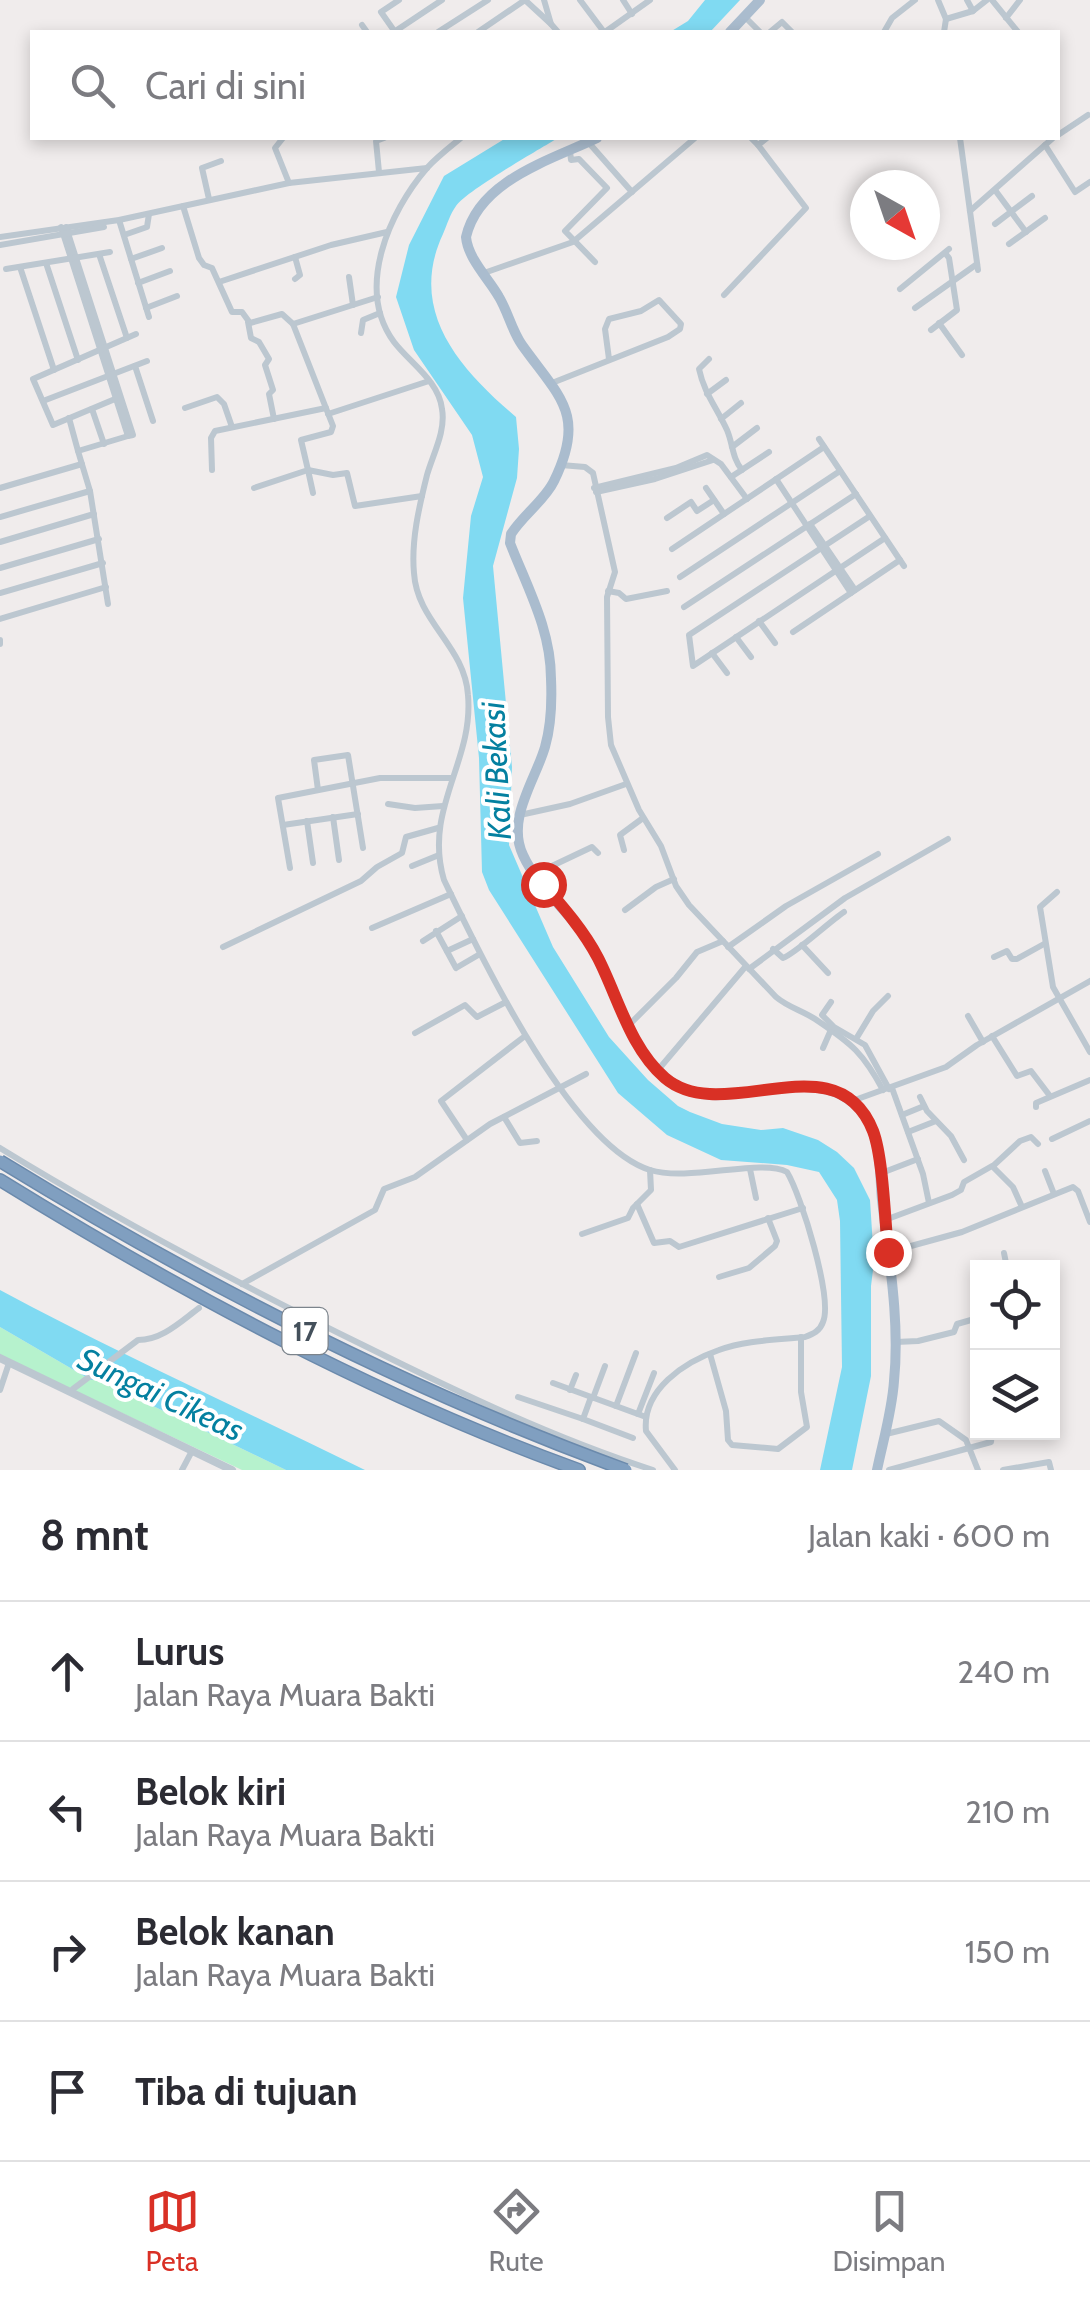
<!DOCTYPE html>
<html lang="id">
<meta charset="utf-8">
<style>
body{margin:0;font-family:Cabin,sans-serif;background:#f7f7f7;color:#2b2b33}
.controls{position:absolute;right:30px;bottom:30px;display:grid;overflow:hidden;border-radius:0px;box-shadow:0 5px 15px #0003}
.controls button{width:90px;height:90px;display:grid;place-items:center;padding:0;border:0;border-bottom:2px solid #e1e1e2;background:#fff;color:#2b2b33;font:50px sans-serif}
.compass{position:absolute;left:850px;top:170px;width:90px;height:90px;border-radius:50%;background:#fff;box-shadow:0 5px 15px #0003;rotate:140deg}
.stop{position:absolute;width:30px;height:30px;margin:-22px;border:8px solid #d93025;border-radius:50%;background:#fff}
.stop.end{background:#d93025;border-color:#fff;box-shadow:0 2px 10px #0008}
.list{margin:0;padding:0;list-style:none}
h2{display:flex;justify-content:space-between;align-items:center;height:130px;margin:0;padding:0 40px;font-size:42px}
h2 small{font-size:32px;font-weight:400;color:#7c7c81}
.list li{display:grid;grid-template-columns:65px 1fr auto;gap:30px;align-items:center;box-sizing:border-box;height:140px;padding:0 40px;border-top:2px solid #e1e1e2}
.list b{display:block;font-size:38px;white-space:nowrap}
.list p{margin:0;font-size:32px;white-space:nowrap;color:#7c7c81}
.list em{font-size:32px;font-style:normal;color:#7c7c81}
.icon{flex:none;width:55px;height:55px;fill:none;stroke:currentColor;stroke-width:2;stroke-linecap:round;stroke-linejoin:round}
.map{position:relative;flex:none;width:1090px;height:1470px;overflow:hidden}
.search{position:absolute;background:#fff;box-shadow:0 5px 15px #0003;left:30px;right:30px;top:30px;height:110px;display:flex;align-items:center;gap:25px;box-sizing:border-box;padding:0 35px;border-radius:0px;color:#7c7c81;font-size:38px}
.sheet{height:690px;background:#fff}
nav{display:flex;justify-content:space-around;align-items:center;box-sizing:border-box;height:140px;border-top:2px solid #e1e1e2;background:#fff;font-size:28px;color:#7c7c81}
nav a{display:grid;justify-items:center;gap:5px}
nav .on{color:#d93025}
.map>svg:first-child{display:block}
.green{fill:#b6f2cd}
.water{fill:#80daf2}
.lines{fill:none;stroke-linecap:round;stroke-linejoin:round}
.motorway-casing{stroke:#6b8aac;stroke-width:14}
.minor{stroke:#bcc7d0;stroke-width:6}
.tertiary{stroke:#bcc7d0;stroke-width:8}
.primary{stroke:#aabcce;stroke-width:10}
.motorway{stroke:#809fc0;stroke-width:11}
.motorway-bridge-casing{stroke:#6b8aac;stroke-width:14;stroke-linecap:butt}
.motorway-bridge{stroke:#809fc0;stroke-width:11}
.route{stroke:#d93025;stroke-width:12}
.labels{text-anchor:middle;dominant-baseline:central;stroke-width:8;stroke-linejoin:round;paint-order:stroke}
.shield{fill:#fff;stroke:#7c848c;stroke-width:2.5}
.shield-label{font-size:28px;font-weight:bold;fill:#44505b}
.water-label{font-size:32px;font-style:italic;fill:#0480a0;stroke:#fff}
</style>
<div class="map">
<svg width="1090" height="1470" viewBox="0 0 1090 1470">
<rect width="100%" height="100%" fill="#f0ecec"/>
<!-- green -->
<path class="green" d="M 0,1327 L 91,1380 L 99,1380 L 286,1470 L 242,1470 L 8,1359 L 0,1355 Z"/>
<!-- water -->
<g class="water">
<path d="M 705,0 L 740,0 L 710,32 L 670,32 L 688,21 Z"/>
<path d="M 506,138 L 558,138 C 538,150 465,192 456,206 C 450,214 447,225 443,234 C 407,311 460,369 516,417 L 519,449 L 517,478 L 493,566 L 512,767 L 509,845 L 553,947 L 609,1037 L 648,1080 L 678,1106 L 690,1112 L 722,1124 L 761,1130 L 783,1128 L 818,1140 L 837,1152 L 854,1168 L 870,1200 L 874,1262 L 871,1286 L 871,1376 L 852,1470 L 820,1470 L 842,1367 L 840,1221 L 837,1200 L 819,1172 L 787,1165 L 721,1160 L 667,1135 L 618,1093 L 489,890 L 482,872 L 479,758 L 463,598 L 471,516 L 483,477 L 472,435 L 414,350 L 396,297 L 409,245 L 444,176 Z"/>
<path d="M 0,1290 C 119,1354 243,1410 365,1470 L 286,1470 L 99,1380 L 91,1380 L 0,1327 Z"/>
</g>
<g class="lines">
<defs>
<path id="motorway" d="M 0,1180 C 183,1293 377,1397 579,1470"/>
</defs>
<!-- motorway casing -->
<use href="#motorway" class="motorway-casing"/>
<!-- minor -->
<g class="minor">
<path d="M 525,0 L 551,24"/>
<path d="M 544,0 L 551,24 L 558,32"/>
<path d="M 580,0 L 604,32"/>
<path d="M 623,0 L 632,14"/>
<path d="M 938,0 L 946,19 L 973,11 L 987,0"/>
<path d="M 967,0 L 973,11"/>
<path d="M 992,0 L 1018,32"/>
<path d="M 745,17 L 760,32"/>
<path d="M 1006,18 L 1020,0"/>
<path d="M 362,25 L 367,32"/>
<path d="M 394,32 L 442,0"/>
<path d="M 395,32 L 381,12 L 399,0"/>
<path d="M 438,32 L 488,0"/>
<path d="M 478,32 L 525,0"/>
<path d="M 605,32 L 650,0"/>
<path d="M 770,32 L 782,22 L 792,32"/>
<path d="M 884,32 L 892,18 L 915,0"/>
<path d="M 944,32 L 946,19"/>
<path d="M 1058,135 L 1088,115"/>
<path d="M 283,138 L 275,148 L 289,183"/>
<path d="M 461,138 C 450,147 437,157 427,168 C 389,212 355,289 394,342 C 410,363 439,381 442,409 C 446,431 433,454 427,475 C 419,507 411,541 414,573 C 417,622 465,646 468,695 C 474,762 423,809 444,880 C 480,954 570,1145 650,1170 C 689,1182 762,1158 787,1172 C 801,1195 833,1298 823,1322 C 820,1331 813,1334 805,1337 C 777,1340 746,1340 719,1350 C 684,1362 642,1390 646,1431 L 675,1470"/>
<path d="M 751,138 L 758,145 L 767,138"/>
<path d="M 960,138 L 978,270"/>
<path d="M 589,143 L 632,192"/>
<path d="M 1045,145 L 1075,192 L 1090,182"/>
<path d="M 570,151 L 571,160 L 579,159 L 607,188 L 565,231 L 595,262"/>
<path d="M 379,172 L 376,141 L 384,138"/>
<path d="M 995,190 L 1026,232"/>
<path d="M 209,199 L 202,168 L 221,161"/>
<path d="M 183,206 L 199,258 L 204,265 L 212,268 L 232,312 L 242,312 L 250,323 L 282,314 L 293,324 L 333,426 L 331,432 L 301,440 L 308,470 L 254,488"/>
<path d="M 970,211 L 1053,138"/>
<path d="M 119,220 L 149,317"/>
<path d="M 995,224 L 1032,196"/>
<path d="M 61,227 L 128,436 L 133,435 L 66,227"/>
<path d="M 124,235 L 147,227 L 149,214"/>
<path d="M 0,237 L 119,220 L 289,183 L 427,168"/>
<path d="M 1009,244 L 1045,218"/>
<path d="M 0,245 L 104,227"/>
<path d="M 99,254 L 127,338"/>
<path d="M 295,257 L 300,275 L 295,279"/>
<path d="M 131,259 L 162,248"/>
<path d="M 46,263 L 78,360"/>
<path d="M 20,267 L 54,370"/>
<path d="M 6,269 L 110,252"/>
<path d="M 484,273 L 573,242 L 695,138"/>
<path d="M 349,277 L 353,305"/>
<path d="M 219,282 L 331,245 L 387,232"/>
<path d="M 138,283 L 170,271"/>
<path d="M 900,289 L 949,249"/>
<path d="M 724,295 L 806,208 L 758,145"/>
<path d="M 146,308 L 177,296"/>
<path d="M 915,308 L 977,264"/>
<path d="M 248,322 L 251,338 L 259,342 L 269,359 L 265,365 L 273,390 L 269,394 L 274,419"/>
<path d="M 939,323 L 962,355"/>
<path d="M 293,324 L 378,297"/>
<path d="M 931,330 L 957,310 L 949,258 L 945,253"/>
<path d="M 361,333 L 363,320 L 380,313"/>
<path d="M 709,359 L 699,369 C 704,393 717,408 727,430 C 733,444 732,458 742,470"/>
<path d="M 135,366 L 153,421"/>
<path d="M 552,383 L 668,337 L 680,329 L 681,324 L 659,300 L 641,311 L 609,319 L 605,329 L 609,359"/>
<path d="M 707,394 L 726,380"/>
<path d="M 115,399 L 53,425 L 33,379 L 136,334"/>
<path d="M 43,401 L 147,361"/>
<path d="M 185,408 L 217,397 L 224,404 L 232,427"/>
<path d="M 92,409 L 104,444"/>
<path d="M 328,414 L 429,381"/>
<path d="M 69,418 L 78,451"/>
<path d="M 721,419 L 741,403"/>
<path d="M 819,439 L 904,566"/>
<path d="M 732,447 L 757,428"/>
<path d="M 561,465 L 585,467 L 593,473 L 615,572 L 607,597 L 608,717 L 611,745 L 639,810 L 661,846 L 676,886 L 689,905 L 776,997 C 789,1008 804,1011 818,1021 C 852,1044 863,1053 883,1090"/>
<path d="M 212,470 L 211,438 L 215,431 L 326,408"/>
<path d="M 731,477 L 769,452"/>
<path d="M 776,479 L 851,593"/>
<path d="M 0,488 L 82,464"/>
<path d="M 594,488 L 676,468 L 707,455 L 721,464 L 747,499"/>
<path d="M 706,488 L 724,514"/>
<path d="M 596,492 L 655,479 L 713,460"/>
<path d="M 313,493 L 308,470 L 333,475 L 347,473 L 355,506 L 422,496"/>
<path d="M 870,516 L 689,635 L 693,666 L 885,538"/>
<path d="M 0,517 L 90,491"/>
<path d="M 667,518 L 691,502 L 697,511 L 714,500"/>
<path d="M 810,524 L 855,590"/>
<path d="M 0,542 L 94,514"/>
<path d="M 672,549 L 824,447"/>
<path d="M 0,568 L 99,539"/>
<path d="M 680,577 L 840,471"/>
<path d="M 608,591 L 619,593 L 626,599 L 667,591"/>
<path d="M 0,593 L 103,563"/>
<path d="M 108,604 L 90,491 L 78,451 L 128,436"/>
<path d="M 684,607 L 856,494"/>
<path d="M 0,619 L 106,587"/>
<path d="M 759,621 L 775,643"/>
<path d="M 793,632 L 900,560"/>
<path d="M 736,637 L 751,657"/>
<path d="M 0,640 L 0,644"/>
<path d="M 712,653 L 727,673"/>
<path d="M 318,790 L 314,760 L 348,755 L 363,848"/>
<path d="M 388,804 L 415,808 L 443,806"/>
<path d="M 520,815 L 570,804 L 626,784"/>
<path d="M 333,817 L 339,860"/>
<path d="M 307,821 L 313,863"/>
<path d="M 283,825 L 358,814"/>
<path d="M 624,850 L 620,835 L 643,818"/>
<path d="M 412,866 L 439,855"/>
<path d="M 290,868 L 278,798 L 380,778 L 452,778"/>
<path d="M 535,874 L 592,847 L 598,853"/>
<path d="M 1057,892 L 1040,907 L 1053,987 L 1090,1052"/>
<path d="M 625,910 L 656,887 L 674,879"/>
<path d="M 372,928 L 451,894"/>
<path d="M 436,931 L 456,968 L 480,954"/>
<path d="M 423,941 L 462,916"/>
<path d="M 802,945 L 828,973"/>
<path d="M 223,947 L 361,881 L 377,867 L 402,853 L 406,837 L 438,828"/>
<path d="M 728,947 L 786,906 L 878,854"/>
<path d="M 773,949 L 783,958 C 795,954 829,922 844,912"/>
<path d="M 447,951 L 473,939"/>
<path d="M 994,957 L 1007,951 L 1012,959 L 1017,959 L 1044,944"/>
<path d="M 749,969 L 845,898 L 948,839"/>
<path d="M 831,1002 L 822,1015 L 834,1027 L 865,1045 L 889,1089"/>
<path d="M 968,1016 L 983,1042"/>
<path d="M 629,1025 L 676,978 L 697,952 L 723,941"/>
<path d="M 415,1033 L 465,1005 L 477,1017 L 506,1002"/>
<path d="M 992,1036 L 1017,1076 L 1031,1071 L 1050,1096"/>
<path d="M 856,1039 L 873,1011 L 888,996"/>
<path d="M 823,1048 L 830,1032"/>
<path d="M 658,1070 L 746,966"/>
<path d="M 892,1088 L 923,1174 L 929,1203"/>
<path d="M 920,1097 L 927,1111 L 951,1136 L 964,1160"/>
<path d="M 852,1101 L 946,1067 L 977,1045 L 1090,981"/>
<path d="M 1036,1107 L 1036,1103 L 1090,1080"/>
<path d="M 902,1115 L 924,1106"/>
<path d="M 504,1117 L 520,1143 L 537,1141"/>
<path d="M 908,1132 L 936,1121"/>
<path d="M 1052,1139 L 1090,1121"/>
<path d="M 467,1140 L 441,1101 L 525,1036"/>
<path d="M 0,1148 C 119,1221 241,1285 367,1347 C 460,1393 554,1438 653,1470"/>
<path d="M 993,1166 L 1020,1141 L 1031,1137 L 1038,1144"/>
<path d="M 750,1169 L 756,1198"/>
<path d="M 1045,1171 L 1054,1194"/>
<path d="M 879,1174 L 918,1159"/>
<path d="M 637,1204 L 654,1243 L 670,1241 L 679,1247 L 803,1208"/>
<path d="M 885,1220 L 952,1195 L 961,1190 L 964,1182 L 992,1166 L 1013,1187 L 1022,1207"/>
<path d="M 582,1234 L 628,1218 L 633,1208 L 651,1190 L 650,1170"/>
<path d="M 889,1252 L 962,1232 L 1073,1187 L 1078,1191 L 1090,1222"/>
<path d="M 1004,1253 L 1007,1268"/>
<path d="M 719,1277 L 749,1268 L 775,1246 L 777,1241 L 768,1218"/>
<path d="M 242,1284 L 375,1210 L 384,1189 L 415,1177 L 490,1124 L 586,1074"/>
<path d="M 896,1342 L 918,1341 L 954,1332 L 957,1324 L 978,1318"/>
<path d="M 710,1354 L 726,1411 L 728,1440 L 732,1445 L 778,1449 L 807,1427 L 801,1392 L 801,1337"/>
<path d="M 553,1383 L 646,1417"/>
<path d="M 73,1389 L 138,1340 C 162,1340 180,1322 199,1308"/>
<path d="M 0,1390 L 9,1363"/>
<path d="M 570,1390 L 576,1375"/>
<path d="M 518,1397 L 583,1419"/>
<path d="M 591,1397 L 583,1419 L 633,1438"/>
<path d="M 593,1398 L 605,1366"/>
<path d="M 616,1406 L 636,1353"/>
<path d="M 638,1414 L 654,1373"/>
<path d="M 886,1434 L 939,1421 L 966,1440 L 978,1470"/>
<path d="M 182,1470 L 192,1451"/>
<path d="M 889,1470 L 991,1442 L 992,1432"/>
<path d="M 1003,1470 L 1049,1462 L 1051,1470"/>
</g>
<!-- tertiary -->
<path class="tertiary" d="M 0,1358 L 232,1470"/>
<!-- primary -->
<g class="primary">
<path d="M 730,32 L 760,0"/>
<path d="M 597,138 C 551,160 479,180 466,237 C 468,259 489,279 499,297 C 508,312 512,331 522,345 C 559,397 587,414 554,481 C 545,500 523,515 511,534 L 510,543 C 528,589 551,630 551,679 C 552,701 551,726 545,747 C 535,781 506,819 523,855 C 537,886 567,910 587,939 C 618,984 626,1056 676,1085 C 722,1112 777,1075 832,1091 C 851,1097 867,1114 873,1132 C 881,1153 880,1178 882,1200 C 889,1259 900,1322 894,1381 C 892,1411 883,1441 877,1470"/>
</g>
<!-- motorway -->
<use href="#motorway" class="motorway"/>
<defs>
<path id="motorway-bridge" d="M 0,1161 C 199,1283 407,1390 626,1470"/>
</defs>
<!-- motorway-bridge casing -->
<use href="#motorway-bridge" class="motorway-bridge-casing"/>
<!-- motorway-bridge -->
<use href="#motorway-bridge" class="motorway-bridge"/>
</g>
<g class="lines">
<!-- route -->
<path class="route" d="M 543,884 C 563,907 584,931 598,958 C 618,997 630,1048 665,1078 C 724,1128 836,1038 873,1131 C 883,1157 885,1221 888,1252"/>
</g>
<g class="labels">
<!-- shield labels -->
<rect class="shield" x="282.5" y="1308" width="45" height="46" rx="8"/>
<g class="shield-label">
<text x="305" y="1331">17</text>
</g>
<!-- water labels -->
<g class="water-label">
<text transform="translate(496 771) rotate(-93)">Kali Bekasi</text>
<text transform="translate(161 1394) rotate(25)">Sungai Cikeas</text>
</g>
</g>
</svg>
<div class="controls">
<button><svg class="icon" aria-label="locate" viewBox="0 0 24 24"><circle cx="12" cy="12" r="6"/><path d="M12 2v4M12 18v4M2 12h4M18 12h4"/></svg></button>
<button><svg class="icon" aria-label="layers" viewBox="0 0 24 24"><path d="M12 4l9 5-9 5-9-5zM3 14l9 5 9-5"/></svg></button>
</div>
<svg class="compass" viewBox="-18 -18 36 36"><path d="M0-13l5 13h-10z" fill="#e53935"/><path d="M0 13l5-13h-10z" fill="#7c7c81"/></svg>
<div class="stop" style="left:543px;top:884px"></div>
<div class="stop end" style="left:888px;top:1252px"></div>
<div class="search"><svg class="icon" aria-label="search" viewBox="0 0 24 24"><circle cx="10" cy="10" r="6"/><path d="M15 15l6 6"/></svg>Cari di sini</div>
</div>
<section class="sheet">
<h2>8 mnt<small>Jalan kaki · 600 m</small></h2>
<ul class="list">
<li><svg class="icon" aria-label="ahead" viewBox="0 0 24 24"><path d="M12 20V5M6 11l6-6 6 6"/></svg><div><b>Lurus</b><p>Jalan Raya Muara Bakti</p></div><em>240 m</em></li>
<li><svg class="icon" aria-label="left" viewBox="0 0 24 24"><path d="M17 20v-9H6M10 6l-5 5 5 5"/></svg><div><b>Belok kiri</b><p>Jalan Raya Muara Bakti</p></div><em>210 m</em></li>
<li><svg class="icon" aria-label="right" viewBox="0 0 24 24"><path d="M7 20v-9h11M14 6l5 5-5 5"/></svg><div><b>Belok kanan</b><p>Jalan Raya Muara Bakti</p></div><em>150 m</em></li>
<li><svg class="icon" aria-label="arrive" viewBox="0 0 24 24"><path d="M6 21V4h12l-3 4 3 4H6"/></svg><div><b>Tiba di tujuan</b></div></li>
</ul>
</section>
<nav>
<a class="on"><svg class="icon" aria-label="map" viewBox="0 0 24 24"><path d="M3 6l6-2 6 2 6-2v14l-6 2-6-2-6 2zM9 4v14M15 6v14"/></svg>Peta</a>
<a><svg class="icon" aria-label="directions" viewBox="0 0 24 24"><path d="M12 3l9 9-9 9-9-9zM9 14v-3h6M13 9l2 2-2 2"/></svg>Rute</a>
<a><svg class="icon" aria-label="saved" viewBox="0 0 24 24"><path d="M7 4h10v16l-5-4-5 4z"/></svg>Disimpan</a>
</nav>
